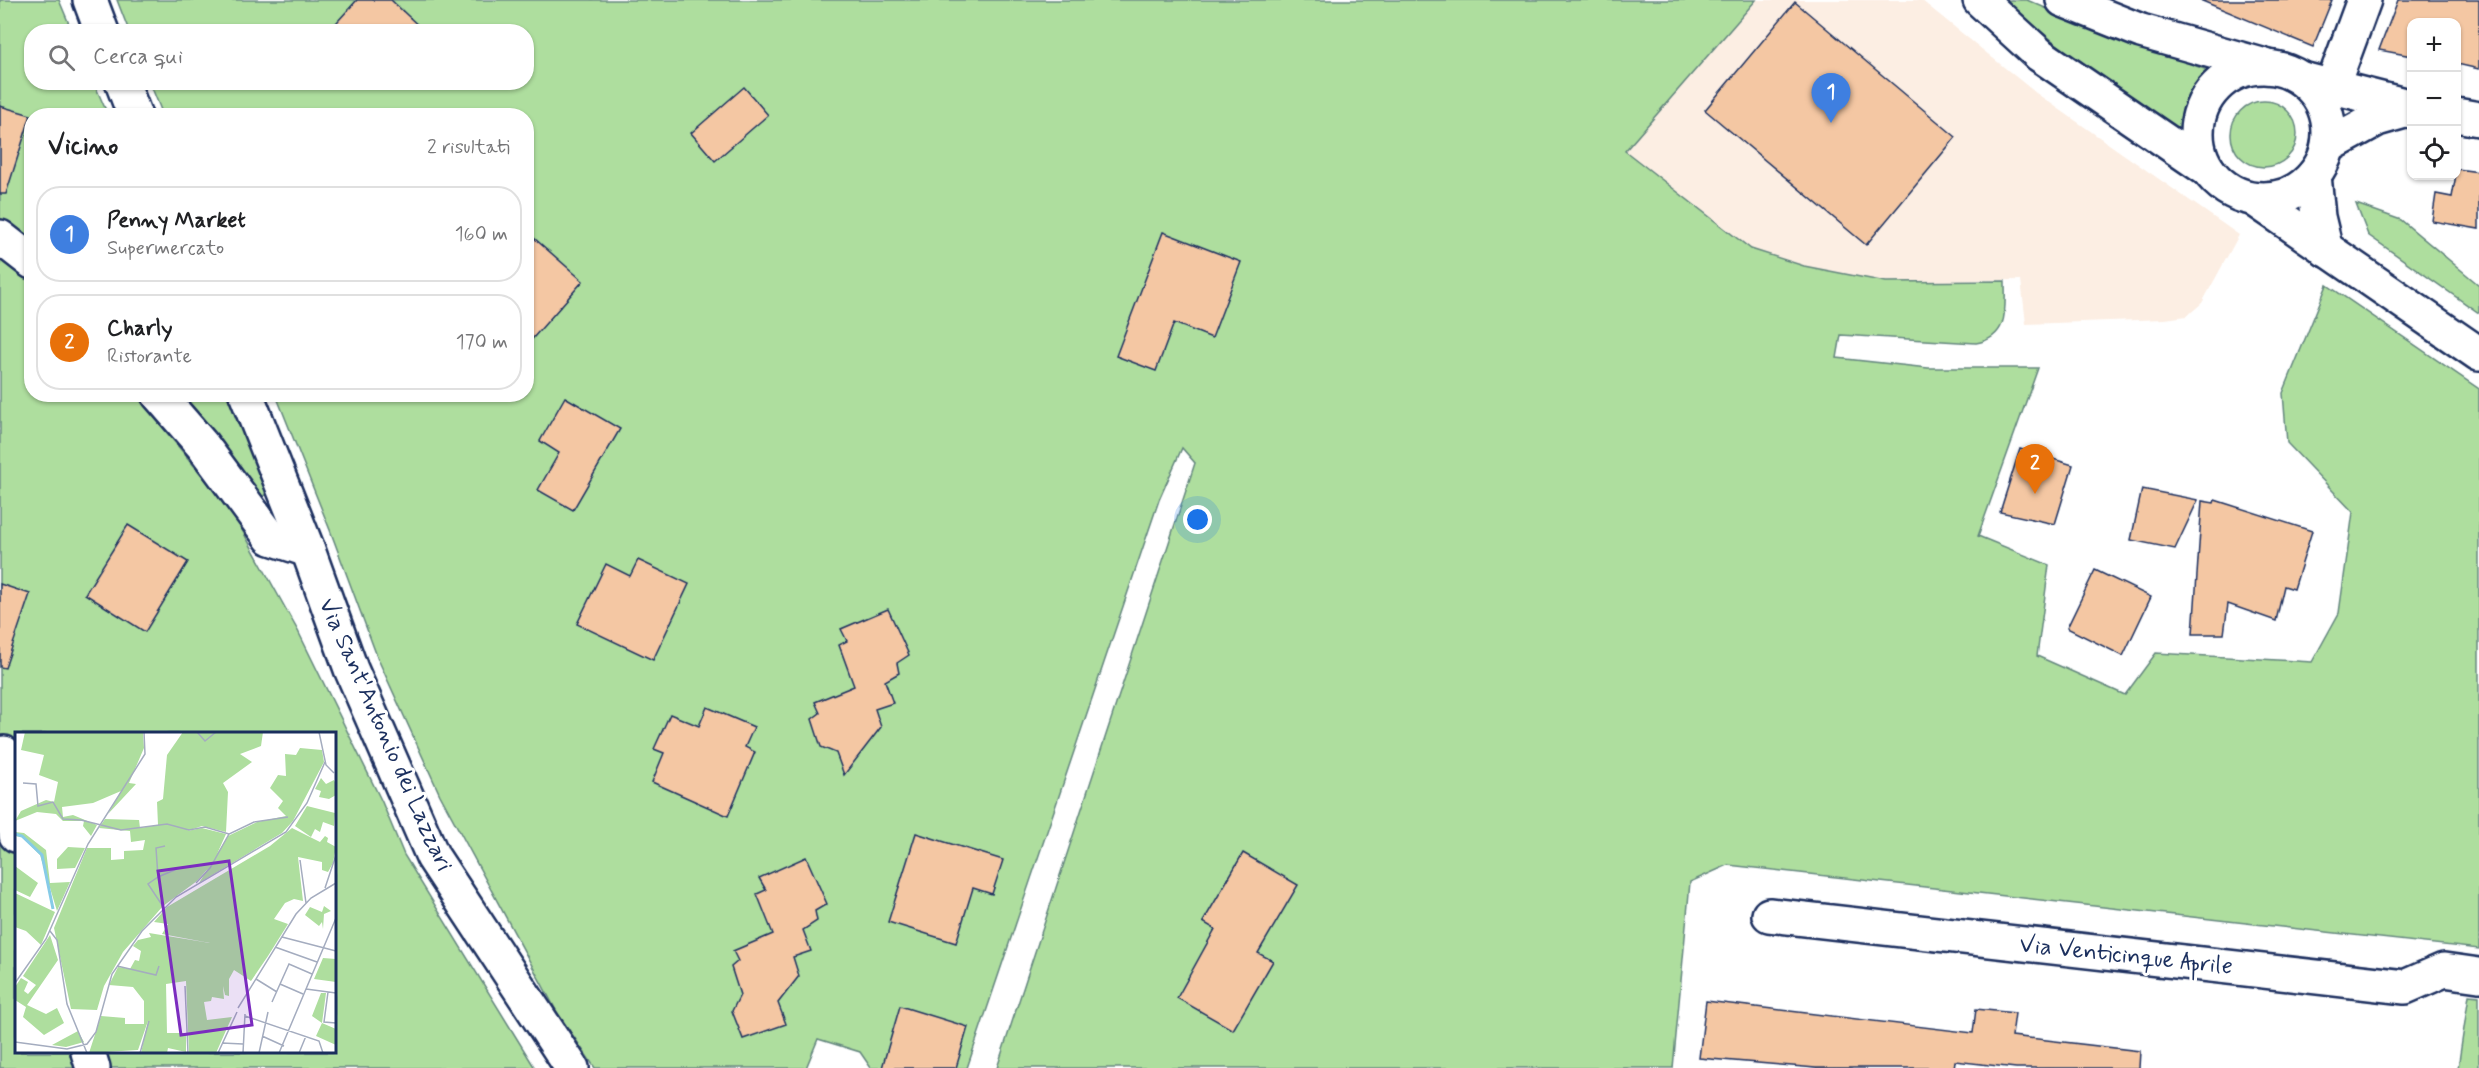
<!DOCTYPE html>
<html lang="it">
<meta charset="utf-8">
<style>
body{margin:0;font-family:Mynerve,sans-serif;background:#f6f6f6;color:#202124}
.controls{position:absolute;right:18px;top:18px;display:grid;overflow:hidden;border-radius:12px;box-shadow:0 2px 4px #0004}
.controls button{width:54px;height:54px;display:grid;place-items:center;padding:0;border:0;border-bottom:2px solid #e0e0e0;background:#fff;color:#202124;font:30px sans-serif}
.you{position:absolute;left:1198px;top:520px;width:21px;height:21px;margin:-15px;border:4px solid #fff;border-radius:50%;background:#1a73e8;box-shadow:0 0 0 9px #1a73e833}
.badge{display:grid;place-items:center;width:39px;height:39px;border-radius:50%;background:#1f6fb2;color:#fff;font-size:20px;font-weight:700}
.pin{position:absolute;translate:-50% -50px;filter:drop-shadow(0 2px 3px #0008)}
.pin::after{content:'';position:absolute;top:32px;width:21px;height:18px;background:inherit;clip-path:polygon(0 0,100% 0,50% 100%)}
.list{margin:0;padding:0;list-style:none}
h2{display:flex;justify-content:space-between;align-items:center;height:78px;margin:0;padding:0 24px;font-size:26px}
h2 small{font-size:20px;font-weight:400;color:#757577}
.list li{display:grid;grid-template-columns:39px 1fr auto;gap:18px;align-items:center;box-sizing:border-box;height:96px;margin:0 12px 12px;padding:0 12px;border:2px solid #e0e0e0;border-radius:24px}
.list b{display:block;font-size:22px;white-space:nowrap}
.list p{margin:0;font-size:20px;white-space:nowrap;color:#757577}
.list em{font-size:20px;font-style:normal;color:#757577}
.icon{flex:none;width:33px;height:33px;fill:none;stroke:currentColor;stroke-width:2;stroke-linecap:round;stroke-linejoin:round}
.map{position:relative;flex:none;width:2479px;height:1068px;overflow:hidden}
.search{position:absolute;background:#fff;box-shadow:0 2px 4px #0004;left:24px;top:24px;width:510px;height:66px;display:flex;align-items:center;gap:15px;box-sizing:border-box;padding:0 21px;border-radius:24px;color:#757577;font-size:22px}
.panel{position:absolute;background:#fff;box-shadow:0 2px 4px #0004;left:24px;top:108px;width:510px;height:294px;border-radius:24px}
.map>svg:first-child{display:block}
.built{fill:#fceee3}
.green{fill:#aede9e;stroke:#64867e;stroke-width:1.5;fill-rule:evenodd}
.building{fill:#f4c7a3;stroke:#1b2f5e;stroke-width:1.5}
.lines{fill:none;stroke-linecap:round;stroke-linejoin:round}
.minor-casing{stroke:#1b2f5e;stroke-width:38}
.major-casing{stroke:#1b2f5e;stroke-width:38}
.minor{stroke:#fff;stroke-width:33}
.major{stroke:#fff;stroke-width:33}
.labels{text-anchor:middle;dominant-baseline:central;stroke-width:6;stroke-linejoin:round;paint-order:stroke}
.street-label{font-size:24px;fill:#1b2f5e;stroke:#fff}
.inset-river{fill:none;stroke:#86cbe7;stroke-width:3}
.inset-road{fill:none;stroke:#a4acbf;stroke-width:1.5}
.view{fill:#7b2cbf;fill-opacity:0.15;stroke:#7b2cbf;stroke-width:3}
.inset-edge{fill:none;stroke:#1b2f5e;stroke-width:3}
</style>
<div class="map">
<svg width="2479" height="1068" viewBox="0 0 2479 1068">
<rect width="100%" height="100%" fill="#fff"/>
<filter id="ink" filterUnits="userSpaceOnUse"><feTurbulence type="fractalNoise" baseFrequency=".0167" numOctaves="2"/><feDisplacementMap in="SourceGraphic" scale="12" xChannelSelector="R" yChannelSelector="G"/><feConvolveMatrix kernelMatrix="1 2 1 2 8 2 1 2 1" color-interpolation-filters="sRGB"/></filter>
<g filter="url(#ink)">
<!-- built -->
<path class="built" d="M 1756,0 L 1921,0 L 2036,93 L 2239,235 L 2202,303 L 2187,316 L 2165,319 L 2026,324 L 2021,280 L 1886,282 L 1804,266 L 1751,249 L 1625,151 Z"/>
<!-- green -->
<g class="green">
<path d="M 0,0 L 59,0 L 72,31 L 32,32 L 32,82 L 94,83 L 108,115 L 32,116 L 31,239 L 0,221 Z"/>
<path d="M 117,0 L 1756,0 L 1625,151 L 1751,249 L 1804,266 L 1886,282 L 2005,281 C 2005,308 2010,337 1976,343 L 1841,335 L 1837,358 L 1928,368 L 2038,368 L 1978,536 L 2049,565 L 2037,656 L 2125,695 L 2156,653 L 2312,662 L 2339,613 L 2353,512 L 2287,443 L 2283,393 L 2327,285 L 2479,389 L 2479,949 L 1728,865 L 1690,882 L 1673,1068 L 997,1068 L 1195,463 L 1182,448 L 1159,500 L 967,1068 L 871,1068 L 860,1052 L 818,1039 L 806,1068 L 595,1068 L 557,1012 L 440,795 L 378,659 L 330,530 L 276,395 L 526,394 L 526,116 L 163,115 L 150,83 L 526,82 L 526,32 L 129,31 Z"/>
<path d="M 2002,0 L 2027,0 L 2096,30 L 2210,71 C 2190,91 2183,109 2182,136 L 2063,49 Z"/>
<circle cx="2264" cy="134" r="33"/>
<path d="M 2356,204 L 2401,220 L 2479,285 L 2479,313 L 2368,235 Z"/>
<path d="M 0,252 L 31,278 L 32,394 L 136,395 L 232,512 L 298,631 L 382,802 L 404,855 L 535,1068 L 0,1068 ZM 16,734 L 334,734 L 334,1052 L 16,1052 Z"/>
<path d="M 178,395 L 227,395 L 267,489 L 264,496 L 258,497 Z"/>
<path d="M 2469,995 L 2479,996 L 2479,1068 L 2458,1068 Z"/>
</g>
<!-- building -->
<g class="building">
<path d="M 357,0 L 391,0 L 425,32 L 328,32 Z"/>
<path d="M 2200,0 L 2332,0 L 2313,47 Z"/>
<path d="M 2398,0 L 2479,0 L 2479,69 L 2457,64 L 2457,22 L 2412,22 L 2412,56 L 2379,50 Z"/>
<path d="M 1795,2 L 1956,137 L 1866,245 L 1705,110 Z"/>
<path d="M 744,87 L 768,115 L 715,161 L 691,133 Z"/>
<path d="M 0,106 L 31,115 L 6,194 L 0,194 Z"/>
<path d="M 2457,169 L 2479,172 L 2479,229 L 2432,221 L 2436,194 L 2452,197 Z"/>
<path d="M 526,231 L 583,281 L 526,346 Z"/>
<path d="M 1163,232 L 1241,262 L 1212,338 L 1174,323 L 1156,371 L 1116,356 Z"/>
<path d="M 565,397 L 620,429 L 573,510 L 538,490 L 559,453 L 540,441 Z"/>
<path d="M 2020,449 L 2073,465 L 2055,524 L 2000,512 Z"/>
<path d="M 2142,489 L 2198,500 L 2175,549 L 2131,540 Z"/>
<path d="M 2215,500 L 2312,531 L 2294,589 L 2284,586 L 2276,621 L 2228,604 L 2224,634 L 2193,634 L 2202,501 L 2214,503 Z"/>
<path d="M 128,525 L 188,562 L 145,632 L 85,594 Z"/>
<path d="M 638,560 L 689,584 L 653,660 L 577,624 L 606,564 L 630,576 Z"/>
<path d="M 2095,570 L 2151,597 L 2123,656 L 2067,628 Z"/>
<path d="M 0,584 L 30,594 L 5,668 L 0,667 Z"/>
<path d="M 888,609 L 909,655 L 897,663 L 899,673 L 885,681 L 893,703 L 875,709 L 881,727 L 844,775 L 836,753 L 821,747 L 812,719 L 820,713 L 815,702 L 854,686 L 839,645 L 847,641 L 841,629 Z"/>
<path d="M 707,707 L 754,727 L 745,747 L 755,752 L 728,816 L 652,782 L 664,753 L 654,749 L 670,714 L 699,726 Z"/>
<path d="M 916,833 L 1003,860 L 992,894 L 973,888 L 956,943 L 888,922 Z"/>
<path d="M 1243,853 L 1298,885 L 1258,953 L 1273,961 L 1233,1030 L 1177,998 L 1215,929 L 1203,922 Z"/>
<path d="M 806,857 L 827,904 L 815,911 L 817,921 L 803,930 L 811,951 L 793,957 L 799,976 L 778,1003 L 786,1024 L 743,1039 L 732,1011 L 740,995 L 731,967 L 738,961 L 733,951 L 773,934 L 757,894 L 766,890 L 759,878 Z"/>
<path d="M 1706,1001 L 1973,1033 L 1976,1009 L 2015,1013 L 2012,1036 L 2140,1051 L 2139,1068 L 2016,1068 L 1955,1061 L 1954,1068 L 1816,1068 L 1699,1058 Z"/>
<path d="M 900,1006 L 968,1027 L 956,1068 L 882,1068 Z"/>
</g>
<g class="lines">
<defs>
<g id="minor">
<path d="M 90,0 L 102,32"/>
<path d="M 122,82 L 135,116"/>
<path d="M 2332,87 L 2364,0"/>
<path d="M 0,237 L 32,262"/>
<path d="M 158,394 L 203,446 L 271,538 L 308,550"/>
<path d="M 246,394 L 308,550 L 351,669 L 433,857 L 572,1068"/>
<path d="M 4,753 L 16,835"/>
<path d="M 1769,915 L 2405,987 L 2444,970 L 2479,975"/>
<path d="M 88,1052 L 93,1068"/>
</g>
<g id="major">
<path d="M 1980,0 L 2040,55 L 2208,170"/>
<path d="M 2063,0 L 2141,31 L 2265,66"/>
<circle cx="2263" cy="133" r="66"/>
<path d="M 2302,79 L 2412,107"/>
<path d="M 2456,115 L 2479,119"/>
<path d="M 2328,146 L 2377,119 L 2412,109"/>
<path d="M 2314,175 L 2318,217 L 2326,250"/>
<path d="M 2254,199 L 2479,354"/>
</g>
</defs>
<!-- minor casing -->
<use href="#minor" class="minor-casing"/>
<!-- major casing -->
<use href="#major" class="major-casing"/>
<!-- minor -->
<use href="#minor" class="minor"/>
<!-- major -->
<use href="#major" class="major"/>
</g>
</g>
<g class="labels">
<!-- street labels -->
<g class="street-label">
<text transform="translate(385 735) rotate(66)">Via Sant'Antonio dei Lazzari</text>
<text transform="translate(2126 956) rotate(6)">Via Venticinque Aprile</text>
</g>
</g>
<!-- overview -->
<g transform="translate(15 732)">
<rect width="321" height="321" fill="#fff"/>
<path d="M 10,0 L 128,0 L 129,16 L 114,51 L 121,52 L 93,82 L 106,59 L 78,71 L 47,75 L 48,85 L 58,83 L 82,93 L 76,104 L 68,94 L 69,89 L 48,89 L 41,82 L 22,80 L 0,89 L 6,79 L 31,68 L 39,70 L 43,50 L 24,43 L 29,23 L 6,18 ZM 168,0 L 248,0 L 246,14 L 225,22 L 237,30 L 208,51 L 213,60 L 211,100 L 187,94 L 172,99 L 187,96 L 211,102 L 198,131 L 182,149 L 148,174 L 108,220 L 89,254 L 82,278 L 56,277 L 39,196 L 72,116 L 96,116 L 96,128 L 109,127 L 109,119 L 128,118 L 130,108 L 116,110 L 115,99 L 84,96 L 90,87 L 124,88 L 125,96 L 143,93 L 142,70 L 148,67 L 152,23 ZM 285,16 L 307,18 L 309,30 L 278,89 L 267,101 L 184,151 L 213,104 L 242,90 L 271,84 L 263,76 L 268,69 L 255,56 L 263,43 L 271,44 L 270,22 L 281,23 ZM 306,46 L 311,52 L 319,48 L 321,52 L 321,63 L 314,67 L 304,65 L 306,59 L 300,57 ZM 292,74 L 320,81 L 319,94 L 308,90 L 305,100 L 300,97 L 296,105 L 280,94 ZM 277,96 L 305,110 L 310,104 L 313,106 L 312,110 L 321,115 L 318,131 L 313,140 L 307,138 L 307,130 L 283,125 L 288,169 L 279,167 L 270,171 L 259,187 L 273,192 L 253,224 L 236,249 L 219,238 L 214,247 L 214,264 L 210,263 L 208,254 L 209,267 L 197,265 L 196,269 L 189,270 L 192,288 L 217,285 L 201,321 L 174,321 L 171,249 L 151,252 L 152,301 L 171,301 L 171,320 L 153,316 L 152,321 L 126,321 L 133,289 L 123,318 L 74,321 L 86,284 L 110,286 L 110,292 L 129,292 L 129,269 L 118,255 L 94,253 L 103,235 L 115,237 L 120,228 L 124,229 L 126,219 L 118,214 L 123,208 L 136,205 L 134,201 L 195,211 L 147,202 L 153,192 L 139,190 L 152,175 L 255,114 ZM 0,100 L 9,101 L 31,118 L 35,151 L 55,150 L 42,179 L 25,123 L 7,105 L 0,104 ZM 53,115 L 70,116 L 60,136 L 42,137 L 42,127 ZM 0,134 L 23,151 L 15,165 L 0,158 ZM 0,161 L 40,180 L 26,213 L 11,199 L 0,195 ZM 309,174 L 316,179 L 309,182 L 308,197 L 307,190 L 304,194 L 290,183 L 295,175 L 307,180 ZM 35,203 L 43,228 L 12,273 L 31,282 L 42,276 L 49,291 L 29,303 L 8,285 L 11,275 L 0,268 L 0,255 L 6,246 L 13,250 L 9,259 L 13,262 L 21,253 L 8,244 ZM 308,226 L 321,227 L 321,250 L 299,247 ZM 306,261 L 311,261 L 307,291 L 321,297 L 321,313 L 301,304 L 307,291 L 297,284 ZM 63,299 L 69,310 L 51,315 L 37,313 Z" fill="#aede9e"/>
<path class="inset-river" d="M 0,102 L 7,104 L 27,123 L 38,177"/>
<path class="inset-road" d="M 182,0 L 190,9 L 201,0M 304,0 L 311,33 L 319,41M 8,51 L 21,52 L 23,74 L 38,70 L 48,87 L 66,88 L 106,98 L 152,92 L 174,98 L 190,95 L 214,102M 285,128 L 291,171M 143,145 L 164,136M 181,151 L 195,136 L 214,102 L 239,90 L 273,85M 310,156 L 321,123M 149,176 L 133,152 L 143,145 L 141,116 L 150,114M 35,199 L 42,208 L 52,272 L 72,321M 267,205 L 321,219M 260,215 L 302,230M 102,234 L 141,243 L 144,234M 241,247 L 262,260M 0,251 L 31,207 L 73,112 L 130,22 L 129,0M 265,252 L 288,262M 170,254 L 173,321M 291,257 L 321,261M 313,260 L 309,290 L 321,291M 257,270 L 274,232 L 297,242M 223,276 L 281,182 L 296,166 L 321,151M 230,284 L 304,309 L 308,321M 247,304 L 269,314M 0,310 L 52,317 L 72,312 L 81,300 L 97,242 L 127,199 L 161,165 L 271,100 L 292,71 L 310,30M 207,311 L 228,312M 125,321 L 134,289M 203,321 L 222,280M 228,321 L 230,282M 244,321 L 253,280M 264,321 L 321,186M 284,321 L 291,304"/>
<path class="view" d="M 214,129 L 237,293 L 166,303 L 143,139 Z"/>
<rect width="321" height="321" class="inset-edge"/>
</g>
</svg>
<div class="controls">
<button>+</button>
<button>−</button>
<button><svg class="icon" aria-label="locate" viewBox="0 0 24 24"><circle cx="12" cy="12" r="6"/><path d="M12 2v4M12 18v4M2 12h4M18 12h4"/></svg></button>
</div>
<div class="you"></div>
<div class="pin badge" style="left:1831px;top:123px;background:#3f7fe0">1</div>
<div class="pin badge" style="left:2035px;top:494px;background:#e8710a">2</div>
<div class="search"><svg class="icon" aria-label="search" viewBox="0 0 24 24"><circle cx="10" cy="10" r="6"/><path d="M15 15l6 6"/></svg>Cerca qui</div>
<section class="panel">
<h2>Vicino<small>2 risultati</small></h2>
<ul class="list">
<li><span class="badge" style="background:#3f7fe0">1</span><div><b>Penny Market</b><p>Supermercato</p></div><em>160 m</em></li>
<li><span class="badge" style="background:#e8710a">2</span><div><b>Charly</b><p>Ristorante</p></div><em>170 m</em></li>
</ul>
</section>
</div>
